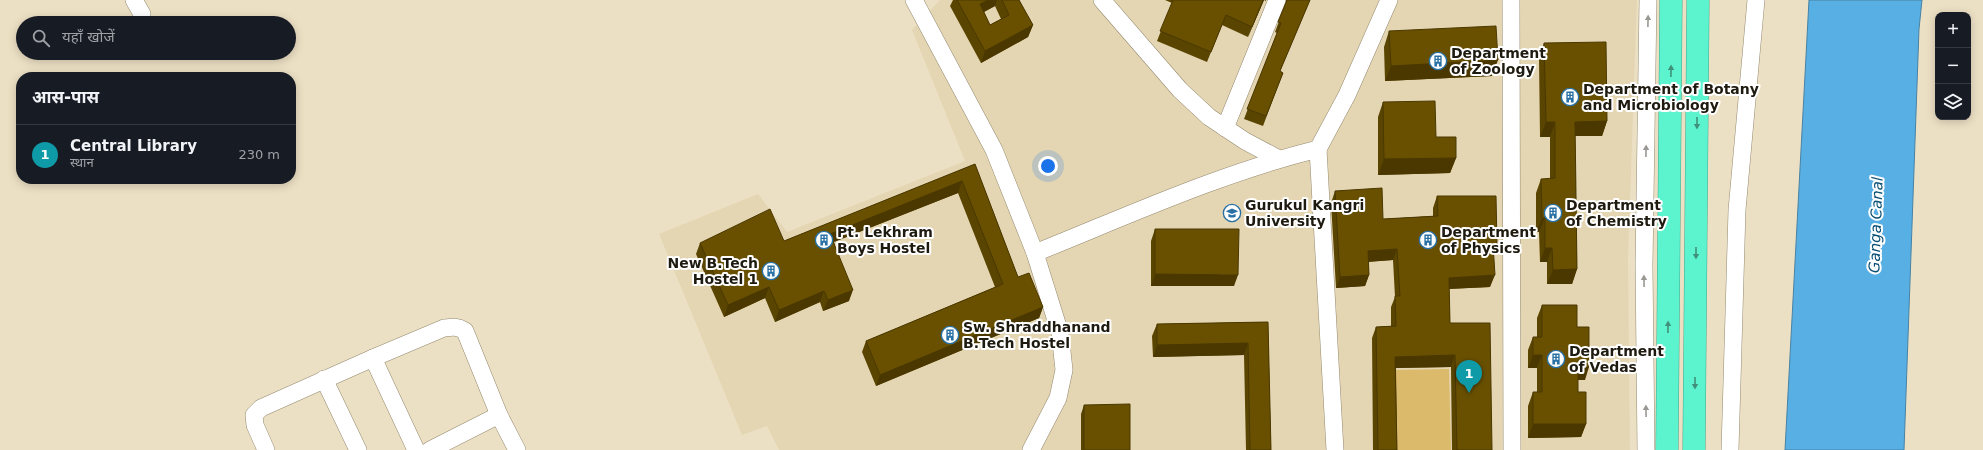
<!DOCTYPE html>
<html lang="hi">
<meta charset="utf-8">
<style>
body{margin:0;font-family:"DejaVu Sans","Noto Sans Devanagari",sans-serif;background:#20242c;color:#f1f3f6}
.controls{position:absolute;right:12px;top:12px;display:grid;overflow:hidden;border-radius:8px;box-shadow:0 2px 10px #0003}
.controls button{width:36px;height:36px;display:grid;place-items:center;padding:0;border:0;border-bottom:1px solid #363941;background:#171b24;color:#f1f3f6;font:20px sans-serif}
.you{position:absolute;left:1048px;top:166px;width:14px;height:14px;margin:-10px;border:3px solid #fff;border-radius:50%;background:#1a73e8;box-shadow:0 0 0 6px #1a73e833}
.badge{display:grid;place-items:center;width:26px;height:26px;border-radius:50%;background:#0f766e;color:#fff;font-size:13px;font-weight:700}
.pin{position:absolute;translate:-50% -33px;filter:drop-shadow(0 1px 2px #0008)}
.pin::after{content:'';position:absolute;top:21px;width:14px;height:12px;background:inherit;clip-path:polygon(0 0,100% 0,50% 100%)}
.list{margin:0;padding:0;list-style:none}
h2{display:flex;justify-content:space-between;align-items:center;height:52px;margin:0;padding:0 16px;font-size:17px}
h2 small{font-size:13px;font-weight:400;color:#9ea1a6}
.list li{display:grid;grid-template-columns:26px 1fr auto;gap:12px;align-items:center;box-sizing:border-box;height:60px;padding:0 16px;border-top:1px solid #363941}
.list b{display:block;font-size:15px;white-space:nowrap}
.list p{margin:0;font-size:13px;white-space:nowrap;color:#9ea1a6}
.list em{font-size:13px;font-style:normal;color:#9ea1a6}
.icon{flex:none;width:22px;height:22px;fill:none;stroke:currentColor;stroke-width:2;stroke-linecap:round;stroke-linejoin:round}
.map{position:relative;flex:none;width:1983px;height:450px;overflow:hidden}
.search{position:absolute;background:#171b24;box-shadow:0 2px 10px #0003;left:16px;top:16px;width:280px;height:44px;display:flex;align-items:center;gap:10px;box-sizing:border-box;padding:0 14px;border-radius:22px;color:#9ea1a6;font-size:15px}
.panel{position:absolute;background:#171b24;box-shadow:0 2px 10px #0003;left:16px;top:72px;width:280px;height:112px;border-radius:16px}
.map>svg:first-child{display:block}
.built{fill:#e5d6b3}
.green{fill:#dbba6b}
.water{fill:#58afe4;stroke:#4782a4}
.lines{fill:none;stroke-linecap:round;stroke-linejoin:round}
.minor-casing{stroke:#94896f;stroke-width:18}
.highway-casing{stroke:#46a78c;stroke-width:23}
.minor{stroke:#fff;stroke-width:17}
.highway{stroke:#5cf3cf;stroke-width:22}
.wall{fill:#5a4500;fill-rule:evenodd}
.shaded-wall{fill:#4a3800}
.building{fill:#695000;stroke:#4a3800}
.oneway{fill:#9a9893}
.oneway2{fill:#409179}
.labels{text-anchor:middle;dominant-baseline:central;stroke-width:4;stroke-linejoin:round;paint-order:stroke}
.poi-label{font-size:14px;font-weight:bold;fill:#1e1a10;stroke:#fff;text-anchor:start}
.water-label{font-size:15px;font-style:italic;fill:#094f73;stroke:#fff}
</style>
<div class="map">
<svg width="1983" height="450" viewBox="0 0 1983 450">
<rect width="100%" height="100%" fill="#ece0c4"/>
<!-- built -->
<path class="built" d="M 940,0 L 1637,0 L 1628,258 L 1630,450 L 779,450 L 767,426 L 742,435 L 659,234 L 758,194 L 787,232 L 965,161 L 912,30 Z"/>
<!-- green -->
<path class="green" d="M 1449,369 L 1451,450 L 1395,450 L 1393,370 Z"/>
<!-- water -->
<path class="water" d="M 1809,0 L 1922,0 L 1919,29 L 1904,450 L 1785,450 Z"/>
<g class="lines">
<defs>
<g id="minor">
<path d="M 134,0 L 142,14"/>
<path d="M 914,0 L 994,150 L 1035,253 L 1060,333 L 1064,370 L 1058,398 L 1031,450"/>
<path d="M 1102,0 L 1180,90 L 1209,117 L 1245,141 L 1279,159"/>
<path d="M 1511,0 L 1512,450"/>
<path d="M 1225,128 L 1277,0"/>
<path d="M 1318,149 L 1335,450"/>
<path d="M 1035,253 C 1127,216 1221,173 1318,149 L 1347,95 L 1389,0"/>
<path d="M 373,358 L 416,450"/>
<path d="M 324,379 L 358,450"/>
<path d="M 266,450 L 255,425 L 254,415 L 261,408 L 373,358 L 444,328 C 452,327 457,326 465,331 L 499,415"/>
<path d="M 430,450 L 499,415 L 517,450"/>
<path d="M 1646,450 L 1644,265 L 1648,0"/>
<path d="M 1730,450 L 1737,210 L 1756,0"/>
</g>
<g id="highway">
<path d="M 1667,450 L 1671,0"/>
<path d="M 1694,450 L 1698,0"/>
</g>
</defs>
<!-- minor casing -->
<use href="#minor" class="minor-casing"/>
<!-- highway casing -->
<use href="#highway" class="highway-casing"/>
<!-- minor -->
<use href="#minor" class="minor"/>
<!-- highway -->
<use href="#highway" class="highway"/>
</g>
<!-- wall -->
<g class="wall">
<path d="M 953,0 L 1019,0 L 1033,25 L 1028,37 L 981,63 L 950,6 ZM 995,6 L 1001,19 L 990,25 L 984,12 Z"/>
<path d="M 1165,0 L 1266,0 L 1266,1 L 1264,0 L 1248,37 L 1222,25 L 1207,62 L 1157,41 L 1172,3 Z"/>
<path d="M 1286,0 L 1310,0 L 1280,71 L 1283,73 L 1263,126 L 1244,119 L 1277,33 L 1275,32 L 1286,3 Z"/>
<path d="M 1389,31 L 1492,76 L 1385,81 L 1384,47 Z"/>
<path d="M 1544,43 L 1607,121 L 1602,136 L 1575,136 L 1577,269 L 1572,284 L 1547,284 L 1547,262 L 1540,262 L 1539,232 L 1536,232 L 1536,193 L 1541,179 L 1550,179 L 1550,137 L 1540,137 L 1539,58 Z"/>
<path d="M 1383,102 L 1436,137 L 1456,158 L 1450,173 L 1378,175 L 1378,117 Z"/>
<path d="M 975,164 L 1018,277 L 1043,307 L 1039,318 L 876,386 L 862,352 L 866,341 L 995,287 L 958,193 L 834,242 L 849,301 L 823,311 L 820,302 L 775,322 L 765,298 L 724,317 L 696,254 L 700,243 L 784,241 Z"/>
<path d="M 1335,191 L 1383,219 L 1433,216 L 1433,208 L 1437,196 L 1497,244 L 1493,254 L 1490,287 L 1449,289 L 1450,323 L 1492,450 L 1452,450 L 1451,367 L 1396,368 L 1397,450 L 1373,450 L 1372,338 L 1376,327 L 1391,326 L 1391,307 L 1395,297 L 1393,260 L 1368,262 L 1369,275 L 1365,286 L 1336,288 L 1331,203 Z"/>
<path d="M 1155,229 L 1234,286 L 1151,286 L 1151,241 Z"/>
<path d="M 1542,305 L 1577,327 L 1585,380 L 1578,380 L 1578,392 L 1586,424 L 1581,437 L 1528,438 L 1528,406 L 1533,392 L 1537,392 L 1537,368 L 1528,368 L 1528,350 L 1533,337 L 1537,337 L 1537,318 Z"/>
<path d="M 1268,322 L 1271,450 L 1246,450 L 1244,355 L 1153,357 L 1152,336 L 1157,324 Z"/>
<path d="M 1084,405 L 1130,450 L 1081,450 L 1081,414 Z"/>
</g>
<!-- shaded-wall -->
<g class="shaded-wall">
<path d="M 989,0 L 997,0 L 995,6 L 976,16 L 980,4 Z"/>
<path d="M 1263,0 L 1264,0 L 1248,37 L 1252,27 Z"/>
<path d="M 1033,25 L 1028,37 L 981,63 L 985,51 Z"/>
<path d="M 1498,60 L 1492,76 L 1385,81 L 1391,66 Z"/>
<path d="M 1607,121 L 1602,136 L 1569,136 L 1575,122 Z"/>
<path d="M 1546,122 L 1555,122 L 1550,137 L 1540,137 Z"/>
<path d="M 1456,158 L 1450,173 L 1378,175 L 1384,159 Z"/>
<path d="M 962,181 L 958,193 L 826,245 L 830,234 Z"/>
<path d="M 1542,218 L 1545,218 L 1539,232 L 1536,232 Z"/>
<path d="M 1493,244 L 1497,244 L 1493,255 Z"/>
<path d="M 1545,248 L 1552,248 L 1547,262 L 1540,262 Z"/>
<path d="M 1397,249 L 1393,260 L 1364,262 L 1368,251 Z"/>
<path d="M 1577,269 L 1572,284 L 1547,284 L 1553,270 Z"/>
<path d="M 1155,274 L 1238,275 L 1234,286 L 1151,286 Z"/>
<path d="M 1369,275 L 1365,286 L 1336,288 L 1340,277 Z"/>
<path d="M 1495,275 L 1490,287 L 1445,289 L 1449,278 Z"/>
<path d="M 769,287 L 765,298 L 724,317 L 728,305 Z"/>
<path d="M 853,290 L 849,301 L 823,311 L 828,300 Z"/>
<path d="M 824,291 L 820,302 L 775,322 L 779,310 Z"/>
<path d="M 1043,307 L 1039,318 L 876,386 L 880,375 Z"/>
<path d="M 1248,343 L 1244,355 L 1153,357 L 1157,345 Z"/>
<path d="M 1455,355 L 1451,367 L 1391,368 L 1395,357 Z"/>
<path d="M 1533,355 L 1542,355 L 1537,368 L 1528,368 Z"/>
<path d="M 1578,367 L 1589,367 L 1585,380 L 1573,380 Z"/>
<path d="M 1533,424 L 1586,424 L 1581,437 L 1528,438 Z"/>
</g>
<!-- building -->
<g class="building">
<path d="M 957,0 L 989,0 L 980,4 L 990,25 L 1009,15 L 1002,0 L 1019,0 L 1033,25 L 985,51 Z"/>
<path d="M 1173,0 L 1263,0 L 1252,27 L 1226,15 L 1211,52 L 1160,31 Z"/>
<path d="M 1287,0 L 1310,0 L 1280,71 L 1283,73 L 1266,116 L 1247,109 L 1281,23 L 1278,22 Z"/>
<path d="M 1496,26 L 1498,60 L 1391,66 L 1389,31 Z"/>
<path d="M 1606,42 L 1607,121 L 1575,122 L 1577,269 L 1553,270 L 1552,248 L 1545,248 L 1545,218 L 1542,218 L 1541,179 L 1555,178 L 1555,122 L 1546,122 L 1544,43 Z"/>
<path d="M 1435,101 L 1436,137 L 1456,137 L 1456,158 L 1384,159 L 1383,102 Z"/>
<path d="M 975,164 L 1018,277 L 1029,273 L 1043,307 L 880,375 L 866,341 L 1003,284 L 962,181 L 830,234 L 853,290 L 828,300 L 824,291 L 779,310 L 769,287 L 728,305 L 700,243 L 770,209 L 784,241 Z"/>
<path d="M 1382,188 L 1383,219 L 1438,216 L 1437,196 L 1496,196 L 1497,244 L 1493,244 L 1495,275 L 1449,278 L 1450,323 L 1490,323 L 1492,450 L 1457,450 L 1455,355 L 1395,357 L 1397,450 L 1378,450 L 1376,327 L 1396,326 L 1395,296 L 1400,296 L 1397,249 L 1368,251 L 1369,275 L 1340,277 L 1335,191 Z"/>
<path d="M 1155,229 L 1239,229 L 1238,275 L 1155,274 Z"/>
<path d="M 1542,305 L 1577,305 L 1577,327 L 1589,327 L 1589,367 L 1578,367 L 1578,392 L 1586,392 L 1586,424 L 1533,424 L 1533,392 L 1542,392 L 1542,355 L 1533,355 L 1533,337 L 1542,337 Z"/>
<path d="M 1268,322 L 1271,450 L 1250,450 L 1248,343 L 1157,345 L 1157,324 Z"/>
<path d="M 1130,404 L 1130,450 L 1084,450 L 1084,405 Z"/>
</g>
<!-- one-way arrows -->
<defs><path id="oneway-solid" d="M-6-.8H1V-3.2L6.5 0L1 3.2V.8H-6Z"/></defs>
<g class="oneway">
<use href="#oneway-solid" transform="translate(1648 21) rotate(-89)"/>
<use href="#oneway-solid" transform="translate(1646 151) rotate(-89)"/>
<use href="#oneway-solid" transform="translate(1644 281) rotate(-91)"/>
<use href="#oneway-solid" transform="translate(1646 411) rotate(-91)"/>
</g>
<g class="oneway2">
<use href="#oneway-solid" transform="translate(1671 71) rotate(-89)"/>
<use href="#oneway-solid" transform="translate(1697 123) rotate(90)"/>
<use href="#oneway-solid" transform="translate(1696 253) rotate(90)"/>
<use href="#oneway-solid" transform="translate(1668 327) rotate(-89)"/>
<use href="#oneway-solid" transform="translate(1695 383) rotate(90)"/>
</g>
<!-- icons -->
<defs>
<symbol id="building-ring" viewBox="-11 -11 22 22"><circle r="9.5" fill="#fff" stroke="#2971a5" stroke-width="1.5"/><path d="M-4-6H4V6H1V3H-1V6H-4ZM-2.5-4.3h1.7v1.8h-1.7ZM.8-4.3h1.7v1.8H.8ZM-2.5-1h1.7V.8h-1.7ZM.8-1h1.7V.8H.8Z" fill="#2971a5"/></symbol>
<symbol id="university-ring" viewBox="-11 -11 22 22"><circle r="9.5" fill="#fff" stroke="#2971a5" stroke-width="1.5"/><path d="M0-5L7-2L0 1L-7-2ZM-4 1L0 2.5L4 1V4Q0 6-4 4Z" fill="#2971a5"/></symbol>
</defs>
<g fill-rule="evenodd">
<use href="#building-ring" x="1428" y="51" width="20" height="20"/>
<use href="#building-ring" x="1560" y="87" width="20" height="20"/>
<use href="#university-ring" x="1222" y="203" width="20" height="20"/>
<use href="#building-ring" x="1543" y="203" width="20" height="20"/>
<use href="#building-ring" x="814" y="230" width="20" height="20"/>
<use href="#building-ring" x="1418" y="230" width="20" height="20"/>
<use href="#building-ring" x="761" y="261" width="20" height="20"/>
<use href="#building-ring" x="940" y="325" width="20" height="20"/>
<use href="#building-ring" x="1546" y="349" width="20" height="20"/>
</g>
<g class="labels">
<!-- poi labels -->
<g class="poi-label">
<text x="1451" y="53">Department<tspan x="1451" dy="16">of Zoology</tspan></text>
<text x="1583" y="89">Department of Botany<tspan x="1583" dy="16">and Microbiology</tspan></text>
<text x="1245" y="205">Gurukul Kangri<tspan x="1245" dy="16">University</tspan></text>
<text x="1566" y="205">Department<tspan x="1566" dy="16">of Chemistry</tspan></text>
<text x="837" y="232">Pt. Lekhram<tspan x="837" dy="16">Boys Hostel</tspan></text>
<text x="1441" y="232">Department<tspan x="1441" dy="16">of Physics</tspan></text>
<text x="758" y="263" text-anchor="end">New B.Tech<tspan x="758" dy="16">Hostel 1</tspan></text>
<text x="963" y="327">Sw. Shraddhanand<tspan x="963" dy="16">B.Tech Hostel</tspan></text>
<text x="1569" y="351">Department<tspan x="1569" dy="16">of Vedas</tspan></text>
</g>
<!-- water labels -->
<g class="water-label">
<text transform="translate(1876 225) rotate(-88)">Ganga Canal</text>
</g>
</g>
</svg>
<div class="controls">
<button>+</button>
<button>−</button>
<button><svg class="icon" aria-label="layers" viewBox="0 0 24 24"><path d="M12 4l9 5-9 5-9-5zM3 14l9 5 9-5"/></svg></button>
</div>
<div class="you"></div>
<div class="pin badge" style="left:1469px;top:393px;background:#0f9aa8">1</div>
<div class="search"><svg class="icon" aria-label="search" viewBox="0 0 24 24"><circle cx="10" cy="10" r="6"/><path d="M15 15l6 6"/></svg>यहाँ खोजें</div>
<section class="panel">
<h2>आस-पास<small></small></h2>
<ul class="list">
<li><span class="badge" style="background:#0f9aa8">1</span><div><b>Central Library</b><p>स्थान</p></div><em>230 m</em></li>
</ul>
</section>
</div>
